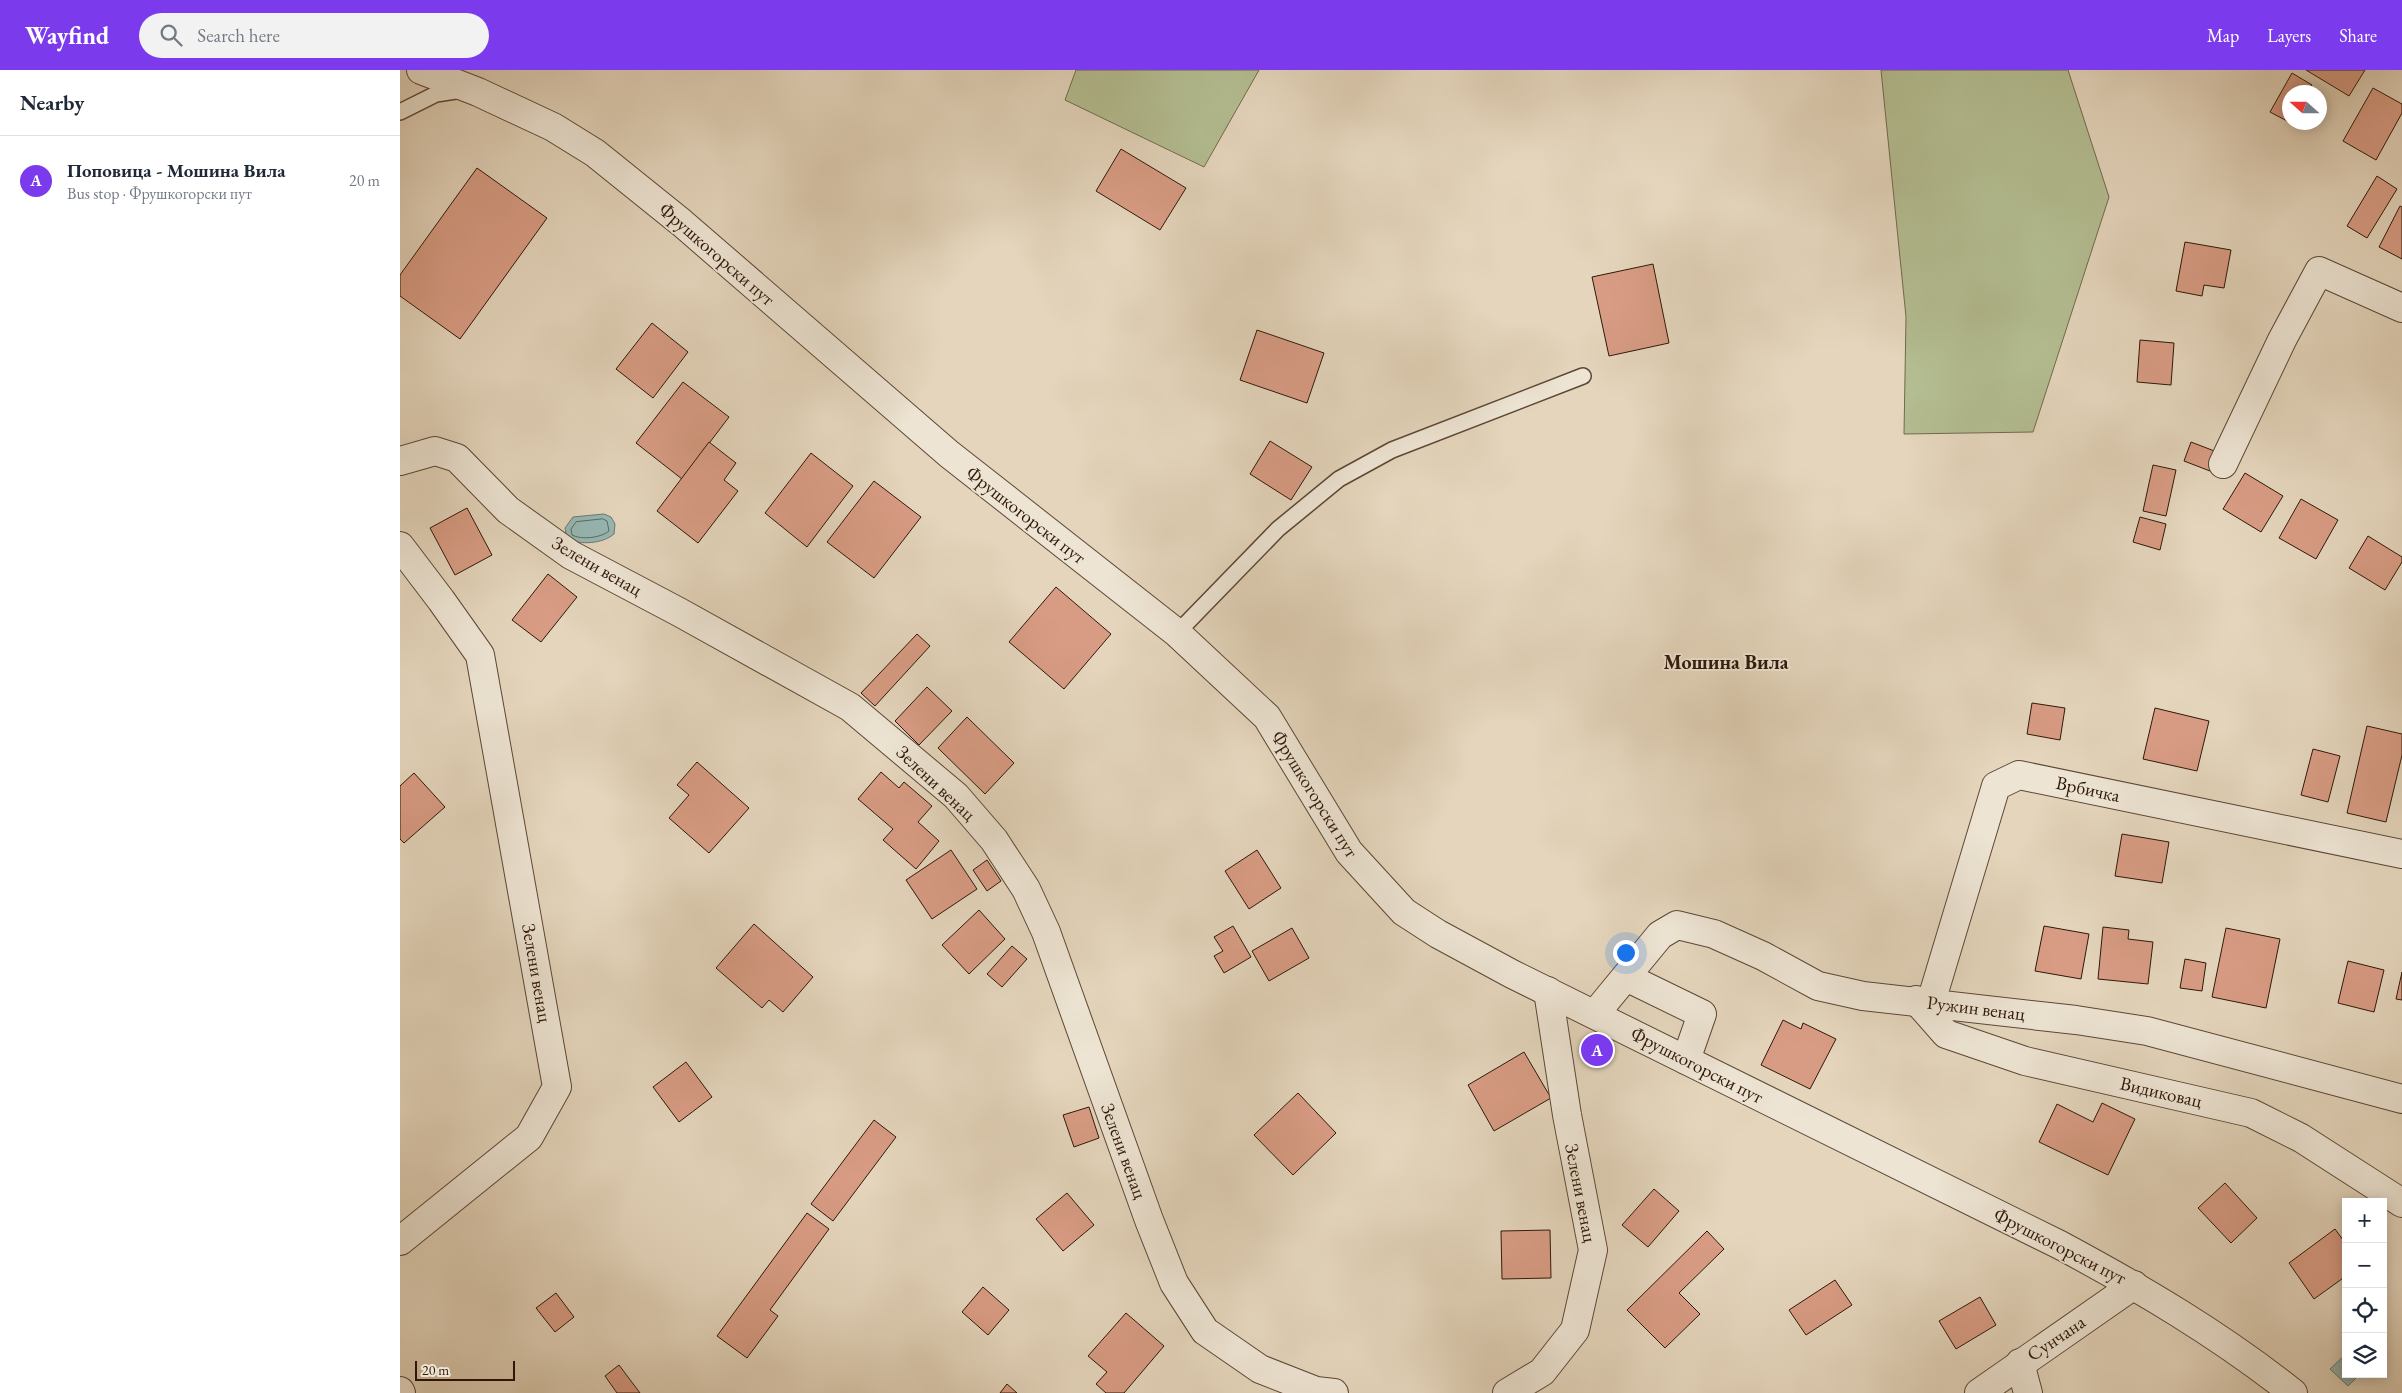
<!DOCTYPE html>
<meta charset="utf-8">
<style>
body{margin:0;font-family:"EB Garamond",serif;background:#f2f2f3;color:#1f2937}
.controls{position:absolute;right:15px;bottom:15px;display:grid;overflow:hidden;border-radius:0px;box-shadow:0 2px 12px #0003}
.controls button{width:45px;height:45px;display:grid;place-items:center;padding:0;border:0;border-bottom:1px solid #e0e1e3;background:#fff;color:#1f2937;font:25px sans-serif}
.compass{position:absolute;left:1882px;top:15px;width:45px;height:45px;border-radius:50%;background:#fff;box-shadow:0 2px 12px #0003;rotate:291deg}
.scale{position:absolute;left:15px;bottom:12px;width:100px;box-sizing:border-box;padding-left:5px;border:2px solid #2f1808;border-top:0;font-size:14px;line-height:18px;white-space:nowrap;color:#2f1808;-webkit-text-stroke:4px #ede4d3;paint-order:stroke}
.you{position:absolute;left:1225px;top:882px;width:18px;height:18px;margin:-12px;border:4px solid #fff;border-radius:50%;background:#1a73e8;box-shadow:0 0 0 8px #1a73e833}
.badge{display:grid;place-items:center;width:32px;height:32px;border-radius:50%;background:#7c3aed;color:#fff;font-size:16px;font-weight:700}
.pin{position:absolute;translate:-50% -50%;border:2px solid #fff;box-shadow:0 1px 5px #0006}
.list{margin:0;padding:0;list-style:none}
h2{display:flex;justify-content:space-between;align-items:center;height:65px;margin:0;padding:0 20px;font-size:21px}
h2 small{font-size:16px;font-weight:400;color:#747a83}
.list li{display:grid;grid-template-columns:32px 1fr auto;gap:15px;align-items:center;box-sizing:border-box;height:90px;padding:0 20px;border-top:1px solid #e0e1e3}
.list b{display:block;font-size:19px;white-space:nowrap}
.list p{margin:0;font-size:16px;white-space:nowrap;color:#747a83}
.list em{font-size:16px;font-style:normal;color:#747a83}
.icon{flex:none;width:28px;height:28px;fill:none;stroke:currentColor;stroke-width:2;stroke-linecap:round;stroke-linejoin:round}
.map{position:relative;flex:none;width:2002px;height:1323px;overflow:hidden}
header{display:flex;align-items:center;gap:30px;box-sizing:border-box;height:70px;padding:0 25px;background:#7c3aed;color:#fff}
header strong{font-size:24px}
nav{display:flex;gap:28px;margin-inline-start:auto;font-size:18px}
.search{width:350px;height:45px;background:#f2f2f3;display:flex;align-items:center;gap:12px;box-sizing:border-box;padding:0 18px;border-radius:28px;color:#747a83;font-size:19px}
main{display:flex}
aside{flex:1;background:#fff}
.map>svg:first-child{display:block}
.green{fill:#b3bd91;stroke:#716a4c}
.water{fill:#95b8b4;stroke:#6c786f}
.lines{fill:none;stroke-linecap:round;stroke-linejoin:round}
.shore{stroke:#62685e;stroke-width:1}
.building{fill:#d89c84;stroke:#2f1808}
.service-casing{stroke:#5c4735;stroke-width:18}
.minor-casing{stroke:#5c4735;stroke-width:30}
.tertiary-casing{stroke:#5c4735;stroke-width:30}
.service{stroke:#ede4d3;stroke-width:15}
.minor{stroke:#ede4d3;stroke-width:28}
.tertiary{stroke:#ede4d3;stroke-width:28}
.labels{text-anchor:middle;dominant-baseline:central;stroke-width:4;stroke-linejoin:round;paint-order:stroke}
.street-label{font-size:19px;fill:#2f1808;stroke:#ede4d3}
.neighbourhood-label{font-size:20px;font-weight:bold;fill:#2f1808;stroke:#ede4d3}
</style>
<header>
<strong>Wayfind</strong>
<div class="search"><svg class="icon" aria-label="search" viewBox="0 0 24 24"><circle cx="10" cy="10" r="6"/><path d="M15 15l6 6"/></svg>Search here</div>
<nav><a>Map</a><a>Layers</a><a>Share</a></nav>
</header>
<main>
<aside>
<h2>Nearby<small></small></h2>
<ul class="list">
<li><span class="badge">A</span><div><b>Поповица - Мошина Вила</b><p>Bus stop · Фрушкогорски пут</p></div><em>20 m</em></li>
</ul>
</aside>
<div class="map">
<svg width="2002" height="1323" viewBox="0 0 2002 1323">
<rect width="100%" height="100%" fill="#e4d5bc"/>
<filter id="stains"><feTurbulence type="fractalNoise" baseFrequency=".004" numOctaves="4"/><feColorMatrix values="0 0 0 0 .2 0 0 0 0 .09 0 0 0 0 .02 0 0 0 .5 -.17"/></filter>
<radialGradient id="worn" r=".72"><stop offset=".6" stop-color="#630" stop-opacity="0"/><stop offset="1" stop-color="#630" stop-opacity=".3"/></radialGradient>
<!-- green -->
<g class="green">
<path d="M 676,0 L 859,0 L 804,97 L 665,30 Z"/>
<path d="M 1481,0 L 1668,0 L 1709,127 L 1633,362 L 1504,364 L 1506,247 Z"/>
</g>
<!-- water -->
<g class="water">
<path d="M 204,444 L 211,447 L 215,454 L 214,464 C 202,474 181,475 167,469 L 165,458 L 173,447 Z"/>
<path d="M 1946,1284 L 1946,1304 L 1960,1304 L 1948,1316 L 1930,1299 Z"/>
</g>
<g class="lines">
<!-- shore -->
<path class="shore" d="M 203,449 L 207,451 L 209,461 C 201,468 181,470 172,465 L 171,459 L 176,452 Z"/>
</g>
<!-- building -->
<g class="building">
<path d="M 1906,0 L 1965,0 L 1949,26 Z"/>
<path d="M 1892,3 L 1912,15 L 1908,22 L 1890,22 L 1891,53 L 1870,42 Z"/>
<path d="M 1973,18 L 2002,34 L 2002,43 L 1976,90 L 1943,71 Z"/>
<path d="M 721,79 L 786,118 L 760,160 L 696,121 Z"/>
<path d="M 77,98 L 147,148 L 60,269 L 0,226 L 0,205 Z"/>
<path d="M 1977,106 L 1997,119 L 1967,168 L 1947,156 Z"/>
<path d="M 2000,136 L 2002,137 L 2002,189 L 1979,177 Z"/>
<path d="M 1785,172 L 1831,180 L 1824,218 L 1804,215 L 1802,226 L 1776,221 Z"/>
<path d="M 1253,194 L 1269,273 L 1209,286 L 1192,207 Z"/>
<path d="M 252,253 L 288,282 L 253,328 L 216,299 Z"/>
<path d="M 857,260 L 924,283 L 907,333 L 840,310 Z"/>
<path d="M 1740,270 L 1774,273 L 1771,315 L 1737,312 Z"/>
<path d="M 283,312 L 329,347 L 282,409 L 236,373 Z"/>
<path d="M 870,371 L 912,397 L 891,430 L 850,404 Z"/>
<path d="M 309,372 L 336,393 L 324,410 L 338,421 L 298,473 L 257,441 Z"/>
<path d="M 1791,372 L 1817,382 L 1810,401 L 1784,391 Z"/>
<path d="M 411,383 L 453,416 L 407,477 L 365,443 Z"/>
<path d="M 1753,395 L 1776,400 L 1766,446 L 1743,441 Z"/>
<path d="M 1845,403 L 1883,426 L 1861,462 L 1823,439 Z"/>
<path d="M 474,411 L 521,447 L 474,508 L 427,472 Z"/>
<path d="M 1901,429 L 1938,450 L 1916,489 L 1879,468 Z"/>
<path d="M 67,438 L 92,485 L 55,505 L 30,458 Z"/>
<path d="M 1740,447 L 1766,454 L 1760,480 L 1733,472 Z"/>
<path d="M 1968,466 L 2002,487 L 2002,492 L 1985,520 L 1949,498 Z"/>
<path d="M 148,504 L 177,527 L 141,572 L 112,550 Z"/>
<path d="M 656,517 L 711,564 L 664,619 L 609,572 Z"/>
<path d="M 517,564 L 530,576 L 475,636 L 461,623 Z"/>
<path d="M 527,617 L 552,641 L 519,675 L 495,651 Z"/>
<path d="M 1632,633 L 1665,638 L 1660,670 L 1627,664 Z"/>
<path d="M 1755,638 L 1809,651 L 1797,701 L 1743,689 Z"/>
<path d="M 567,647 L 614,693 L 585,724 L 538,678 Z"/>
<path d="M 1967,656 L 2002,664 L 2002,685 L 1986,752 L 1947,743 Z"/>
<path d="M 1913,679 L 1940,686 L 1928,732 L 1901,725 Z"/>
<path d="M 297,692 L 349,738 L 309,783 L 269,748 L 289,725 L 277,715 Z"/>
<path d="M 481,702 L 499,718 L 504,712 L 532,736 L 518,752 L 539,771 L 516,799 L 483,770 L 493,759 L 458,729 Z"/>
<path d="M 14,703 L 45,737 L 4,773 L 0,769 L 0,716 Z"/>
<path d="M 1722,764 L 1769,772 L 1762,813 L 1715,806 Z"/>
<path d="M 551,780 L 577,819 L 532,849 L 506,810 Z"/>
<path d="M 857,780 L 881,818 L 849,839 L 825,801 Z"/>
<path d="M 587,790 L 601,811 L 587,821 L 573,800 Z"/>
<path d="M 579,840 L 605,869 L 569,904 L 542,875 Z"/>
<path d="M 354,854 L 413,907 L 383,942 L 369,930 L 362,938 L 316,898 Z"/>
<path d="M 833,856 L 851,887 L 824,903 L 814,886 L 823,881 L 814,867 Z"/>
<path d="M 1644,856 L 1689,864 L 1681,909 L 1635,901 Z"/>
<path d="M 1703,857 L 1729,860 L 1728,869 L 1753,872 L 1748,914 L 1698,909 Z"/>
<path d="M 892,858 L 909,888 L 869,911 L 852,881 Z"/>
<path d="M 1826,858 L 1880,869 L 1866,938 L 1812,927 Z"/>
<path d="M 612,876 L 627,889 L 602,917 L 587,904 Z"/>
<path d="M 1785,889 L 1806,893 L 1802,921 L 1780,918 Z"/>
<path d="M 1948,891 L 1984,900 L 1974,942 L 1938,933 Z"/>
<path d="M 2002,902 L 2002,930 L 1996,929 Z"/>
<path d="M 1383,950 L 1401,959 L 1403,953 L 1436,969 L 1410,1019 L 1361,995 Z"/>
<path d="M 1124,982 L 1151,1028 L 1094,1061 L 1068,1015 Z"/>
<path d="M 286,992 L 312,1027 L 279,1052 L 253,1017 Z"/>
<path d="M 898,1023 L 936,1063 L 893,1105 L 854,1065 Z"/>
<path d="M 1702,1033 L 1735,1049 L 1708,1105 L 1639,1072 L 1657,1034 L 1693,1052 Z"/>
<path d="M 689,1037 L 699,1068 L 674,1077 L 663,1045 Z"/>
<path d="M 474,1050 L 496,1067 L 433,1151 L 411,1134 Z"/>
<path d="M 1825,1113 L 1857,1148 L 1831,1173 L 1798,1138 Z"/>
<path d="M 1254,1119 L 1279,1141 L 1248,1177 L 1222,1155 Z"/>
<path d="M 667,1123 L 694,1155 L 663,1181 L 636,1149 Z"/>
<path d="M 407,1143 L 429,1159 L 370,1240 L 378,1246 L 347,1288 L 317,1266 Z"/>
<path d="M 1935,1159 L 1946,1174 L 1946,1206 L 1914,1229 L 1889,1193 Z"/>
<path d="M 1150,1160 L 1151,1208 L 1102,1209 L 1101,1161 Z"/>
<path d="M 1307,1161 L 1324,1179 L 1279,1223 L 1300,1244 L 1265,1278 L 1227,1240 Z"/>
<path d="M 1435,1210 L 1452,1235 L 1406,1265 L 1389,1240 Z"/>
<path d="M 583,1217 L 609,1240 L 588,1265 L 562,1242 Z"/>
<path d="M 156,1223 L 174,1247 L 155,1262 L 136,1238 Z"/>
<path d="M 1580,1227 L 1596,1255 L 1556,1279 L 1539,1251 Z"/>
<path d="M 726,1243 L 764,1276 L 724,1323 L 706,1323 L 696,1314 L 707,1302 L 688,1286 Z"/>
<path d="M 219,1295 L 240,1323 L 217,1323 L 205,1306 Z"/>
<path d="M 607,1314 L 617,1323 L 600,1323 Z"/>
</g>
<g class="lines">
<defs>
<g id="service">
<path d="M 0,42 L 36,24 L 62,20"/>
<path d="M 777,563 L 878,459 L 939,409 L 992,380 L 1183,306"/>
</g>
<g id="minor">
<path d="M 0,391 L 35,381 L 57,388 L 108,440 L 171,485 L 279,542 L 450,637 L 556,726 L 594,770 L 626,819 L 646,862 L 749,1150 L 774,1213 L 805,1261 L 860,1299 L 916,1321 L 934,1323"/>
<path d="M 1823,394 L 1882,270 L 1919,201 L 2002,238"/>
<path d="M 0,476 L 41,530 L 80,585 L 157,1017 L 129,1067 L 0,1171"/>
<path d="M 1226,907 L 1302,944 L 1286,990"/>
<path d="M 1516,930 L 1546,964 L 1625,991 L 1851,1043 L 1901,1068 L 2002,1133"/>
<path d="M 1531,932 L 1596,716 L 1619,705 L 2002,784"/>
<path d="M 1195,944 L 1260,865 L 1277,855 L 1314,864 L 1363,886 L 1418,916 L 1463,926 L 1676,950 L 1747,961 L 2002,1029"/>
<path d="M 1620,1293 L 1628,1323"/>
<path d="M 0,1321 L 1,1323"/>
<path d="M 1107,1323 L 1142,1302 L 1175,1260 L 1193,1180 L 1167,1045 L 1148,921"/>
<path d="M 1579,1323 L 1734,1215"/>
</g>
<path id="tertiary" d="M 21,0 L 78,22 L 153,57 L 195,83 L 282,153 L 549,384 L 777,563 L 867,647 L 949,782 L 1004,842 L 1038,864 L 1112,904 L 1660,1175 C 1742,1219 1820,1265 1893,1323"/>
</defs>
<!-- service casing -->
<use href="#service" class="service-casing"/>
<!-- minor casing -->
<use href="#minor" class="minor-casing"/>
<!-- tertiary casing -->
<use href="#tertiary" class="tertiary-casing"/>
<!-- service -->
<use href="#service" class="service"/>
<!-- minor -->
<use href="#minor" class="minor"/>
<!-- tertiary -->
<use href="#tertiary" class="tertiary"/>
</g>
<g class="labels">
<!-- street labels -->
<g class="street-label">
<text transform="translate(317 184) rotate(41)">Фрушкогорски пут</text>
<text transform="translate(626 445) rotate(38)">Фрушкогорски пут</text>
<text transform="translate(197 496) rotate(30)">Зелени венац</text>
<text transform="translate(536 713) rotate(43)">Зелени венац</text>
<text transform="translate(1688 719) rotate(12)">Врбичка</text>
<text transform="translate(915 724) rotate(58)">Фрушкогорски пут</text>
<text transform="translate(137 903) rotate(80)">Зелени венац</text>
<text transform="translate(1576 938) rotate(7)">Ружин венац</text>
<text transform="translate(1297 995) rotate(27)">Фрушкогорски пут</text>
<text transform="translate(1761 1022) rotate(13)">Видиковац</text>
<text transform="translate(724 1081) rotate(70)">Зелени венац</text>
<text transform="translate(1181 1123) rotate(79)">Зелени венац</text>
<text transform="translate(1660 1176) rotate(27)">Фрушкогорски пут</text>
<text transform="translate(1656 1268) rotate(-34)">Сунчана</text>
</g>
<!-- neighbourhood labels -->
<g class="neighbourhood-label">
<text x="1326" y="592">Мошина Вила</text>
</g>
</g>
<rect width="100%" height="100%" filter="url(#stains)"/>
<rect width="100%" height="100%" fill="url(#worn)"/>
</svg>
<div class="controls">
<button>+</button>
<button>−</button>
<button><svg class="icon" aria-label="locate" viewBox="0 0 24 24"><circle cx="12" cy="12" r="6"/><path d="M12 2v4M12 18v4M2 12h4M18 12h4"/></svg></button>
<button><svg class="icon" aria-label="layers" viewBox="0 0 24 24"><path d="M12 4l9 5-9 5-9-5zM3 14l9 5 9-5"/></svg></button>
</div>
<svg class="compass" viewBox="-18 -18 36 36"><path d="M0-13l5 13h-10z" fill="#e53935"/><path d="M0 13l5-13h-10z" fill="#747a83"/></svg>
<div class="scale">20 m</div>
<div class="you"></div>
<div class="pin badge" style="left:1197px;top:980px">A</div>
</div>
</main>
